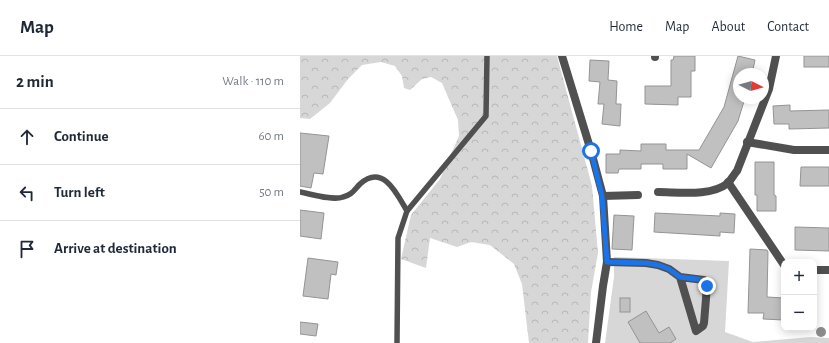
<!DOCTYPE html>
<meta charset="utf-8">
<style>
body{margin:0;font-family:"Alegreya Sans",sans-serif;background:#f6f6f7;color:#1f2937}
.controls{position:absolute;right:12px;bottom:12px;display:grid;overflow:hidden;border-radius:8px;box-shadow:0 2px 10px #0003}
.controls button{width:36px;height:36px;display:grid;place-items:center;padding:0;border:0;border-bottom:1px solid #e0e1e3;background:#fff;color:#1f2937;font:20px sans-serif}
.compass{position:absolute;left:433px;top:12px;width:36px;height:36px;border-radius:50%;background:#fff;box-shadow:0 2px 10px #0003;rotate:95deg}
.stop{position:absolute;width:12px;height:12px;margin:-9px;border:3px solid #1a73e8;border-radius:50%;background:#fff}
.stop.end{background:#1a73e8;border-color:#fff;box-shadow:0 1px 4px #0008}
.list{margin:0;padding:0;list-style:none}
h2{display:flex;justify-content:space-between;align-items:center;height:52px;margin:0;padding:0 16px;font-size:17px}
h2 small{font-size:13px;font-weight:400;color:#747a83}
.list li{display:grid;grid-template-columns:26px 1fr auto;gap:12px;align-items:center;box-sizing:border-box;height:56px;padding:0 16px;border-top:1px solid #e0e1e3}
.list b{display:block;font-size:15px;white-space:nowrap}
.list em{font-size:13px;font-style:normal;color:#747a83}
.icon{flex:none;width:22px;height:22px;fill:none;stroke:currentColor;stroke-width:2;stroke-linecap:round;stroke-linejoin:round}
.map{position:relative;flex:none;width:529px;height:287px;overflow:hidden}
header{display:flex;align-items:center;gap:24px;box-sizing:border-box;height:56px;padding:0 20px;background:#fff;border-bottom:1px solid #e0e1e3}
header strong{font-size:19px}
nav{display:flex;gap:22px;margin-inline-start:auto;font-size:14px}
main{display:flex}
aside{flex:1;background:#fff}
.map>svg:first-child{display:block}
.grass{fill:#d7d7d7}
.forest{fill:url(#forest-crowns)}
.building{fill:#c0c0c0;stroke:#949494}
.lines{fill:none;stroke-linecap:round;stroke-linejoin:round}
.service{stroke:#505050;stroke-width:5.5}
.minor{stroke:#505050;stroke-width:8}
.tree{fill:#8c8c8c}
.route{stroke:#1a73e8;stroke-width:5}
</style>
<header>
<strong>Map</strong>
<nav><a>Home</a><a>Map</a><a>About</a><a>Contact</a></nav>
</header>
<main>
<aside>
<h2>2 min<small>Walk · 110 m</small></h2>
<ul class="list">
<li><svg class="icon" aria-label="ahead" viewBox="0 0 24 24"><path d="M12 20V5M6 11l6-6 6 6"/></svg><div><b>Continue</b></div><em>60 m</em></li>
<li><svg class="icon" aria-label="left" viewBox="0 0 24 24"><path d="M17 20v-9H6M10 6l-5 5 5 5"/></svg><div><b>Turn left</b></div><em>50 m</em></li>
<li><svg class="icon" aria-label="arrive" viewBox="0 0 24 24"><path d="M6 21V4h12l-3 4 3 4H6"/></svg><div><b>Arrive at destination</b></div></li>
</ul>
</aside>
<div class="map">
<svg width="529" height="287" viewBox="0 0 529 287">
<defs>
<pattern id="forest-crowns" width="20" height="18" patternUnits="userSpaceOnUse"><rect width="20" height="18" fill="#d7d7d7"/><path d="M2 6a3 3 0 1 1 6 0M12 15a3 3 0 1 1 6 0" fill="none" stroke="#b7b7b7"/></pattern>
</defs>
<rect width="100%" height="100%" fill="#fff"/>
<!-- grass -->
<path class="grass" d="M 314,201 L 429,205 L 425,276 L 453,286 L 511,281 L 529,282 L 529,287 L 305,287 L 314,221 Z"/>
<!-- forest -->
<path class="forest" d="M 0,0 L 257,0 L 292,130 L 298,197 L 291,236 L 288,287 L 229,287 L 222,228 L 214,208 L 190,189 L 171,186 L 157,191 L 130,182 L 126,212 L 101,203 L 111,159 L 140,123 L 159,80 L 158,64 L 142,27 L 131,21 L 122,23 L 110,34 L 104,32 L 102,20 L 95,10 L 81,6 L 62,9 L 48,23 L 30,47 L 10,63 L 0,62 Z"/>
<!-- building -->
<g class="building">
<path d="M 374,0 L 395,0 L 395,15 L 391,15 L 391,41 L 378,41 L 378,49 L 345,48 L 345,30 L 371,30 L 371,4 L 373,4 Z"/>
<path d="M 438,0 L 455,4 L 452,18 L 439,18 L 439,42 L 445,42 L 438,65 L 411,112 L 387,98 L 387,113 L 363,113 L 363,108 L 341,108 L 341,113 L 319,113 L 318,117 L 306,117 L 306,98 L 320,98 L 320,94 L 341,95 L 341,88 L 366,88 L 366,94 L 399,94 L 424,51 Z"/>
<rect x="504" y="0" width="25" height="11"/>
<path d="M 290,4 L 309,5 L 308,24 L 317,25 L 316,48 L 321,48 L 320,70 L 302,68 L 304,48 L 298,48 L 300,26 L 289,25 Z"/>
<path d="M 490,49 L 490,55 L 529,54 L 529,72 L 489,73 L 489,68 L 474,68 L 473,50 Z"/>
<path d="M 0,77 L 29,80 L 23,118 L 14,117 L 11,132 L 0,130 Z"/>
<path d="M 455,106 L 474,106 L 474,139 L 476,140 L 476,155 L 457,155 L 457,139 L 455,139 Z"/>
<path d="M 501,111 L 529,111 L 529,130 L 500,130 Z"/>
<path d="M 0,154 L 24,157 L 21,183 L 0,180 Z"/>
<path d="M 355,157 L 420,160 L 420,157 L 435,158 L 434,177 L 420,176 L 420,180 L 354,176 Z"/>
<path d="M 314,159 L 334,160 L 332,194 L 312,193 Z"/>
<path d="M 495,171 L 529,172 L 529,195 L 495,194 Z"/>
<path d="M 450,193 L 467,194 L 468,196 L 467,241 L 484,242 L 484,264 L 463,263 L 464,257 L 448,257 Z"/>
<path d="M 8,202 L 38,206 L 36,219 L 31,218 L 28,243 L 3,240 Z"/>
<rect x="320" y="242" width="10" height="14"/>
<path d="M 346,255 L 359,277 L 369,271 L 376,283 L 370,287 L 340,287 L 328,266 Z"/>
<path d="M 0,266 L 18,268 L 16,280 L 0,278 Z"/>
</g>
<g class="lines">
<!-- service -->
<g class="service">
<path d="M 0,136 C 11,138 33,145 43,141 C 52,139 54,134 60,128 C 83,107 97,138 107,155 L 98,182 L 97,287"/>
<path d="M 107,155 L 186,60 L 187,0"/>
</g>
<!-- minor -->
<g class="minor">
<path d="M 262,0 L 291,95 L 303,140 L 307,206 L 303,230 L 296,287"/>
<path d="M 355,0 L 355,1"/>
<path d="M 447,86 L 494,94 L 529,94"/>
<path d="M 428,126 L 484,209"/>
<path d="M 358,136 C 378,136 411,141 428,127 C 431,124 434,118 437,115 L 469,33 L 476,0"/>
<path d="M 303,140 L 338,139"/>
<path d="M 307,206 L 346,207 L 358,209 L 369,213 L 380,221 L 404,224 L 406,227 L 407,230 L 404,267 L 403,270 L 396,275 L 380,221"/>
<path d="M 514,214 L 529,214"/>
</g>
</g>
<!-- trees -->
<circle class="tree" cx="521" cy="276" r="5"/>
<g class="lines">
<!-- route -->
<path class="route" d="M 291,95 L 302,140 L 307,206 L 346,207 L 358,209 L 369,213 L 380,221 L 404,224 L 406,227 L 407,230"/>
</g>
</svg>
<div class="controls">
<button>+</button>
<button>−</button>
</div>
<svg class="compass" viewBox="-18 -18 36 36"><path d="M0-13l5 13h-10z" fill="#e53935"/><path d="M0 13l5-13h-10z" fill="#747a83"/></svg>
<div class="stop" style="left:291px;top:95px"></div>
<div class="stop end" style="left:407px;top:230px"></div>
</div>
</main>
